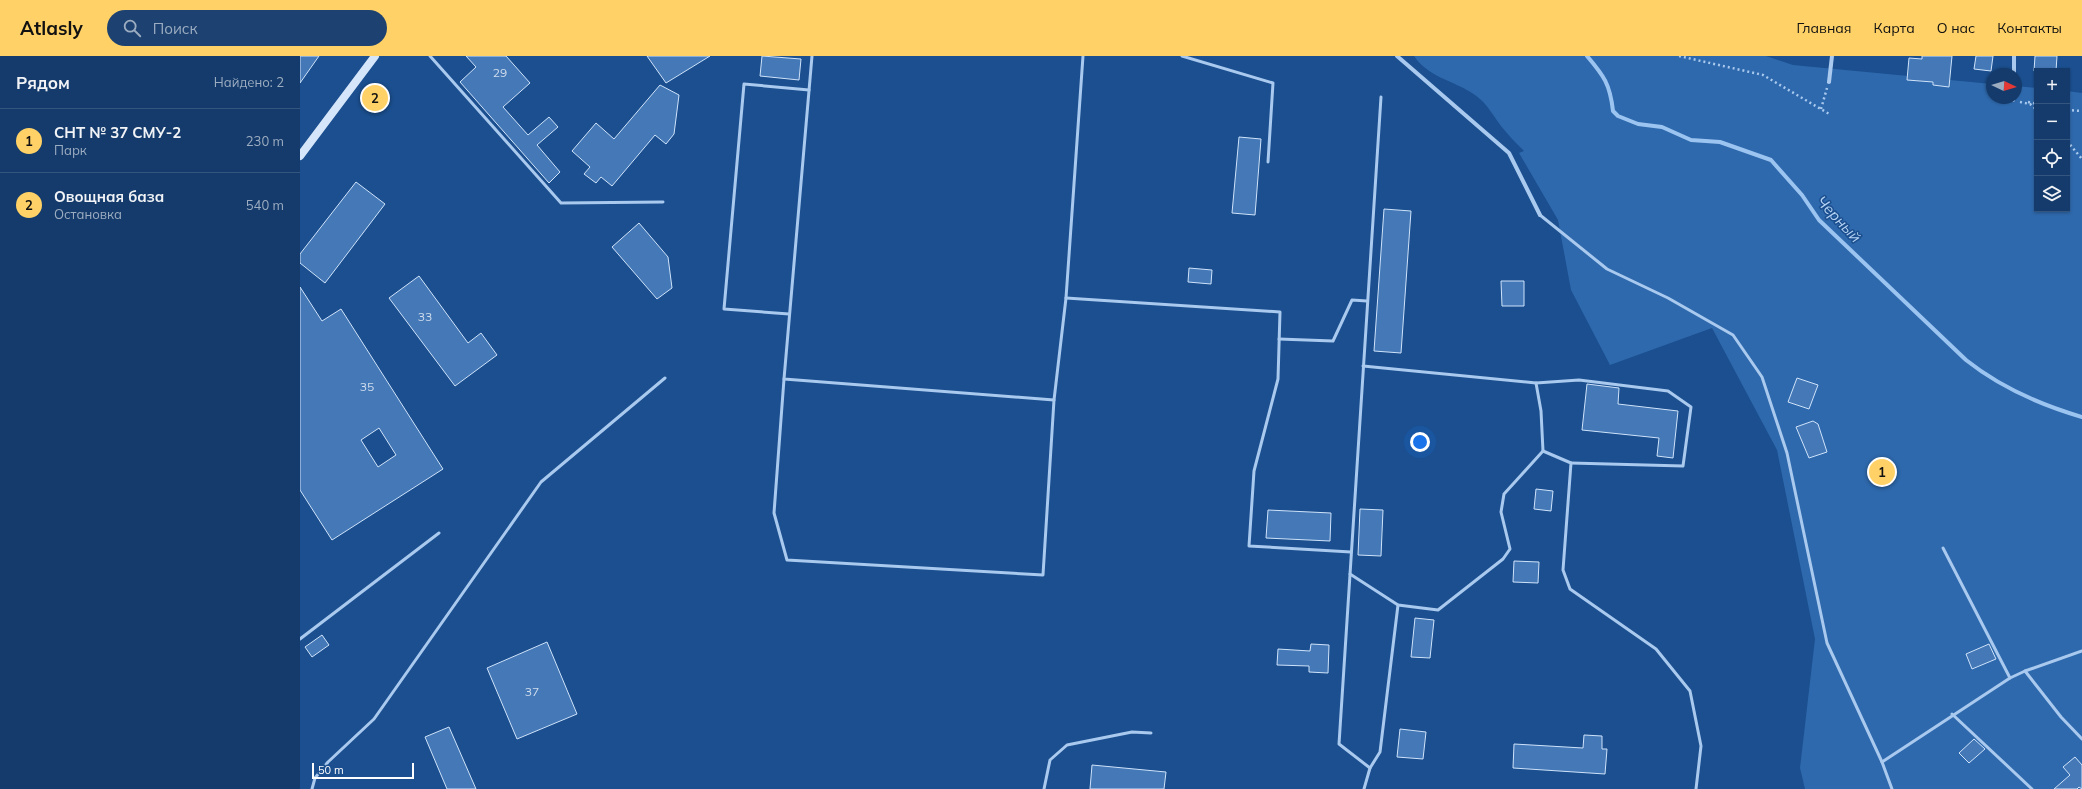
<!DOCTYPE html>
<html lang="ru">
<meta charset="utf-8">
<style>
body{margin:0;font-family:Mulish,sans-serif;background:#1d4271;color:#f1f3f6}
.controls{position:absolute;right:12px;top:12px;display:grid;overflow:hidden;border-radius:0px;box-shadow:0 1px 3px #0004}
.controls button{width:36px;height:36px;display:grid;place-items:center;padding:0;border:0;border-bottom:1px solid #33557e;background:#143b6b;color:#f1f3f6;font:20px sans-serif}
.compass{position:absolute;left:1686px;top:12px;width:36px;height:36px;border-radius:50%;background:#143b6b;box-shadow:0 1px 3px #0004;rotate:94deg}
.scale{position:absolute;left:12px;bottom:10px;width:102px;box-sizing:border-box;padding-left:4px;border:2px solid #fff;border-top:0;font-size:11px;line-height:14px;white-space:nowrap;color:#fff;-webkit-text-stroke:3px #1b4f8f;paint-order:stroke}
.you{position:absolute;left:1120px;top:386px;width:14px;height:14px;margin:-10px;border:3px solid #fff;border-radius:50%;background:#1a73e8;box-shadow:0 0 0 6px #1a73e833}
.badge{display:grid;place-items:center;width:26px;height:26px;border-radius:50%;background:#ffd166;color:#111;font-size:13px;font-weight:700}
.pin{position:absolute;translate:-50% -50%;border:2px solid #fff;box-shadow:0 1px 4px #0006}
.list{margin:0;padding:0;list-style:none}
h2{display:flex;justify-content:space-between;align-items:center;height:52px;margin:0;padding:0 16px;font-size:17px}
h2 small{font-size:13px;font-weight:400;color:#9dadc1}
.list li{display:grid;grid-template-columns:26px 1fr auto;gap:12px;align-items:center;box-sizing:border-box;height:64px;padding:0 16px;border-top:1px solid #33557e}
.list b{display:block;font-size:15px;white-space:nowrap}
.list p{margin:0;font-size:13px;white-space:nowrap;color:#9dadc1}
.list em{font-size:13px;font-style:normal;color:#9dadc1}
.icon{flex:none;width:22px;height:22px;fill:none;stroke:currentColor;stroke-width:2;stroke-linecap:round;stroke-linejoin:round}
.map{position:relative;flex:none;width:1782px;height:733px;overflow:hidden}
header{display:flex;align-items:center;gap:24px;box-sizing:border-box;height:56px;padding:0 20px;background:#ffd166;color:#111}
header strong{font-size:19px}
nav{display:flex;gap:22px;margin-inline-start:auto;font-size:14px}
.search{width:280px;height:36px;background:#1d4271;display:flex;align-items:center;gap:10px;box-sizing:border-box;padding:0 14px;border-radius:22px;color:#9dadc1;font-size:15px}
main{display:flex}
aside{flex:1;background:#143b6b}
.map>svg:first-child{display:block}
.green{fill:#2e69ad}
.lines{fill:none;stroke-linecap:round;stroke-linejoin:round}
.stream{stroke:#9cc4f0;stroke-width:4}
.building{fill:#4478b7;stroke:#cfe3fa;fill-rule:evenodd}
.path{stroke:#a9c9ee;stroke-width:2.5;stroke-dasharray:2 3;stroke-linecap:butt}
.lane{stroke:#a9c9ee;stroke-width:3}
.street{stroke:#a9c9ee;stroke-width:4}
.secondary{stroke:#d6e6fa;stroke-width:8}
.labels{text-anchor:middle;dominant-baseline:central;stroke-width:3;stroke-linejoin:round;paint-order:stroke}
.number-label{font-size:12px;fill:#d0dded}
.water-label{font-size:15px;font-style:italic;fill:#b5d3f5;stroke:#1b4f8f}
</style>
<header>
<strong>Atlasly</strong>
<div class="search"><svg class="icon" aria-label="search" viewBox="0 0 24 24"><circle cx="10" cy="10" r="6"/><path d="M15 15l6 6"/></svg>Поиск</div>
<nav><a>Главная</a><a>Карта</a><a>О нас</a><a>Контакты</a></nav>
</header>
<main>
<aside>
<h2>Рядом<small>Найдено: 2</small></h2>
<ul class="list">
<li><span class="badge">1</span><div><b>СНТ № 37 СМУ-2</b><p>Парк</p></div><em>230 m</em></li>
<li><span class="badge">2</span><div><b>Овощная база</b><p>Остановка</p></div><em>540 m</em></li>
</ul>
</aside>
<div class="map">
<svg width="1782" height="733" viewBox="0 0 1782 733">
<rect width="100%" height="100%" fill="#1b4f8f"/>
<!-- green -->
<path class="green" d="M 1114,0 L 1466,0 L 1493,9 L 1692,28 L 1692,42 L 1716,42 L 1716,30 L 1737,32 L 1737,153 L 1767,153 L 1767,35 L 1782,37 L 1782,733 L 1505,733 L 1500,712 L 1515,583 L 1477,394 L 1412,272 L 1310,309 L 1271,234 L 1258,164 L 1219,97 L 1224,95 C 1216,87 1208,79 1201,70 C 1194,61 1189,51 1180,43 C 1160,25 1130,24 1114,0 Z"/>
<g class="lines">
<!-- stream -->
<path class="stream" d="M 1287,0 C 1304,20 1310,28 1313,55 L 1318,60 L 1338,68 L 1362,71 L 1391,84 L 1420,86 L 1471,104 L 1502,139 L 1519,164 L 1666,304 C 1700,331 1741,349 1782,361"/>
</g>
<!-- building -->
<g class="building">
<path d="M 0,0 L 19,0 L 0,27 Z"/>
<path d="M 166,0 L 206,0 L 230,27 L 203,51 L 228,79 L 249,61 L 258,71 L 237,89 L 260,116 L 249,127 L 160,26 L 176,11 Z"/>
<path d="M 347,0 L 410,0 L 366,27 Z"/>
<path d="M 462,0 L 501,3 L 499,24 L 460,20 Z"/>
<path d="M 1622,0 L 1652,0 L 1649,31 L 1633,29 L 1633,26 L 1607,24 L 1609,2 L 1622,3 Z"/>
<path d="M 1676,0 L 1693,0 L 1691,15 L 1674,13 Z"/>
<path d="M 1735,0 L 1757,0 L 1756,15 L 1734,15 Z"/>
<path d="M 360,29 L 379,39 L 374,78 L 366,88 L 355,79 L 312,130 L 301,121 L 296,127 L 284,118 L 290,111 L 272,95 L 296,67 L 314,83 Z"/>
<path d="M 939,81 L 961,83 L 955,159 L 932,157 Z"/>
<path d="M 56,126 L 85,148 L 25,227 L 0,207 L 0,198 Z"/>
<path d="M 1084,153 L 1111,155 L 1101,297 L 1074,295 Z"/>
<path d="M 339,167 L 368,201 L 372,232 L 357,243 L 312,191 Z"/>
<path d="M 889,212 L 912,214 L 911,228 L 888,226 Z"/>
<path d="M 119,220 L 168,287 L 181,277 L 197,299 L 155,330 L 89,242 Z"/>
<path d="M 1201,225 L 1224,225 L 1224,250 L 1202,250 Z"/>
<path d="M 0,231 L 22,265 L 41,253 L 143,413 L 32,484 L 0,434 ZM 79,372 L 96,399 L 78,411 L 61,384 Z"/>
<path d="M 1497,322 L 1518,329 L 1509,353 L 1488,346 Z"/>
<path d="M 1287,328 L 1319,332 L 1318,348 L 1378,355 L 1373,402 L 1357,400 L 1359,382 L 1282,374 Z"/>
<path d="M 1513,365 L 1518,368 L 1527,396 L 1509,402 L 1496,371 Z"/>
<path d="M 1236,433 L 1253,435 L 1251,455 L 1234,453 Z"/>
<path d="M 1060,453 L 1083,454 L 1081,500 L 1058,499 Z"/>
<path d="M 968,454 L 1031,457 L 1030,485 L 966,482 Z"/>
<path d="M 1214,505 L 1239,506 L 1238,527 L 1213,526 Z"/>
<path d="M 1115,562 L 1134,564 L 1130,602 L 1111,601 Z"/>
<path d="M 22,579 L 29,589 L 12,601 L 5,591 Z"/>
<path d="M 247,586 L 277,658 L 217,683 L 187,612 Z"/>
<path d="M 1011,588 L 1029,589 L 1028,617 L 1009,616 L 1009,610 L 977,609 L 978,593 L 1010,595 Z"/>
<path d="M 1689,588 L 1696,603 L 1672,613 L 1666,598 Z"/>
<path d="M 149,671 L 176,733 L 147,733 L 125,681 Z"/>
<path d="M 1100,673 L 1126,676 L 1123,703 L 1097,701 Z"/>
<path d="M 1284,679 L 1302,680 L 1302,693 L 1307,693 L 1305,718 L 1213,712 L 1214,688 L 1283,692 Z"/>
<path d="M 1674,683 L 1685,693 L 1669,707 L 1659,697 Z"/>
<path d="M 1775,701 L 1782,709 L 1782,733 L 1779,731 L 1777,733 L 1754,733 L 1770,719 L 1763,711 Z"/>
<path d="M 792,709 L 866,716 L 864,733 L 790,733 Z"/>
</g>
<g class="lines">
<!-- path -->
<g class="path">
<path d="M 1379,0 L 1463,19 L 1531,59"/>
<path d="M 1720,46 L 1730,48 L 1737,54"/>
<path d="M 1728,46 L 1737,48"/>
<path d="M 1521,53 L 1527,32"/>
<path d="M 1767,54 L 1782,55"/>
<path d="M 1767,85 L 1782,103"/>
</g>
<!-- lane -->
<g class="lane">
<path d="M 130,0 L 261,147 L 363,146"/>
<path d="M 512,0 L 484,323 L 754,344 L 766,242 L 783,0"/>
<path d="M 882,0 L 973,27 L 968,106"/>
<path d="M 1240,159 L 1307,213 L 1368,242 L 1433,279 L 1462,321 L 1487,397 L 1527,587 L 1582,706 L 1592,733"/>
<path d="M 766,242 L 980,256 L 978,323 L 954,415 L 949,490 L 1051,496"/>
<path d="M 489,258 L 424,253 L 444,28 L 509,34"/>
<path d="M 979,283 L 1033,285 L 1052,244 L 1067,245"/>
<path d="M 1063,310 L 1236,327 L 1279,324 L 1368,335 L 1391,351 L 1383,410 L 1271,407"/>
<path d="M 484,323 L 474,457 L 487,504 L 743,519 L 754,344"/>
<path d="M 1243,395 L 1271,407 L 1263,514 L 1270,533 L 1356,593 L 1390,635 L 1401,690 L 1396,733"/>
<path d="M 1643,492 L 1710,622"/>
<path d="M 1050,518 L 1098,549 L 1138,554 L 1203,503 L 1210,493 L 1201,456 L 1204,438 L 1243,395 L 1241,355 L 1236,327"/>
<path d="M 0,583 L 139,477"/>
<path d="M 1725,615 L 1761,661 L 1782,683"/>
<path d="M 1652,658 L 1732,733"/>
<path d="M 1582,706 L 1710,622 L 1725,615 L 1782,595"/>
<path d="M 1070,712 L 1039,688 L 1081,41"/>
<path d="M 12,733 L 15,722 L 28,706 L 74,663 L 241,426 L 365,322"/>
<path d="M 744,733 L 750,704 L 767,689 L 832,676 L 851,677"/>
<path d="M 1064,733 L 1070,712 L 1080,696 L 1098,549"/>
</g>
<!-- street -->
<g class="street">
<path d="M 1097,0 L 1209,97 L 1240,159"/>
<path d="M 1714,18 L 1714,0"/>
<path d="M 1529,26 L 1532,0"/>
<path d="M 1713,44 L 1713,42"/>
</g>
<!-- secondary -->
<path class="secondary" d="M 0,100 L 75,0"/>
</g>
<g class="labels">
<!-- number labels -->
<g class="number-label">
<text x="200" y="16">29</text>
<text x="125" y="260">33</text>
<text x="67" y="330">35</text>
<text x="232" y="635">37</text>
</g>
<!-- water labels -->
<g class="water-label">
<text transform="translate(1539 163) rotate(47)">Черный</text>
</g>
</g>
</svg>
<div class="controls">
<button>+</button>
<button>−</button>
<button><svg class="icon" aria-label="locate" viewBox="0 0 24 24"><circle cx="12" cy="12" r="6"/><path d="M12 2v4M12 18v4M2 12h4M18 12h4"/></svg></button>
<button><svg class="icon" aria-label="layers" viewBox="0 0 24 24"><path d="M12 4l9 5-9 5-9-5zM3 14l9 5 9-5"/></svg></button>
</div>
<svg class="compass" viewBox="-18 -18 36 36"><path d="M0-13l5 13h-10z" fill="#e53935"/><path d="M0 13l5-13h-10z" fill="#9dadc1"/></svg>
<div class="scale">50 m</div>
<div class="you"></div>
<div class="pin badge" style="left:1582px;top:416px">1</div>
<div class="pin badge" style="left:75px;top:42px">2</div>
</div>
</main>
